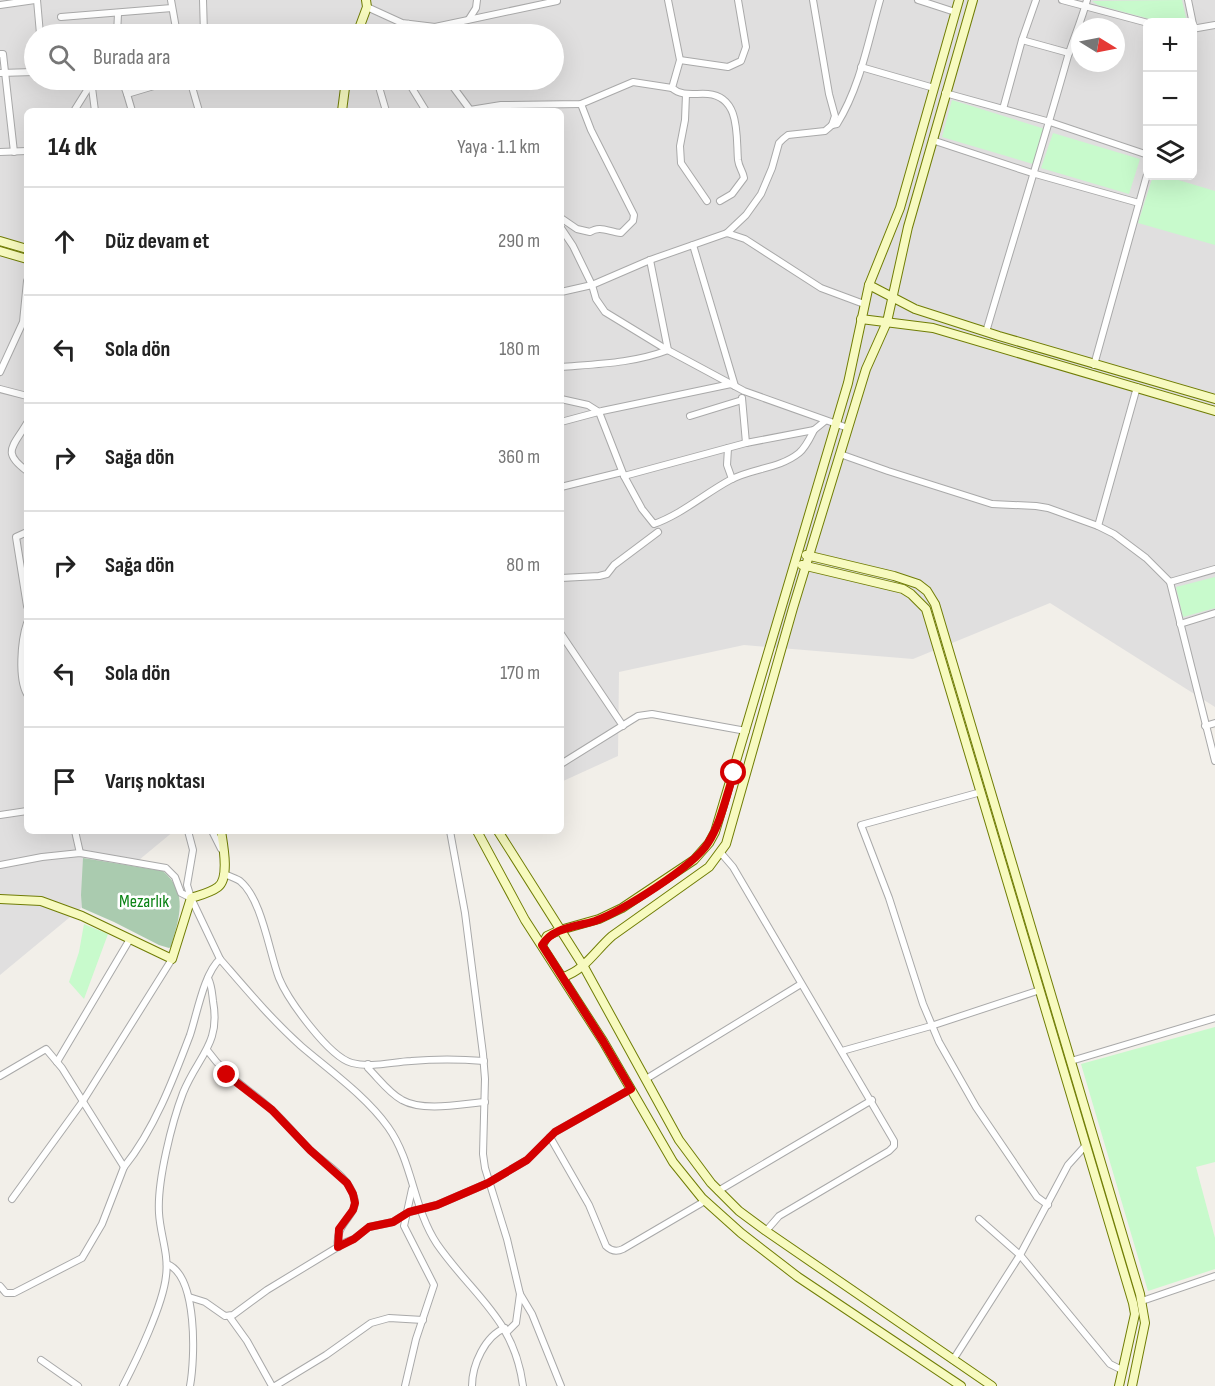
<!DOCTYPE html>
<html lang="tr">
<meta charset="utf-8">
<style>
body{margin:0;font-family:"Sofia Sans Condensed",sans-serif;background:#f2f2f2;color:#222}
.controls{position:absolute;right:18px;top:18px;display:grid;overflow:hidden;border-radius:9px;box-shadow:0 6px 24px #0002}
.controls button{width:54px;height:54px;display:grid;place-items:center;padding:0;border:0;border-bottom:2px solid #e0e0e0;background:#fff;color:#222;font:30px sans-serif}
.compass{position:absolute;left:1071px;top:18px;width:54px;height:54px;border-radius:50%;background:#fff;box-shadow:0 6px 24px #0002;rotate:100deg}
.stop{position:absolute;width:18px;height:18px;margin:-14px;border:4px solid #d40000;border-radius:50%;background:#fff}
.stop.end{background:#d40000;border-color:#fff;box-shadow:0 2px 6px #0008}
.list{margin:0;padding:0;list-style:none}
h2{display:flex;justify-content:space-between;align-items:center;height:78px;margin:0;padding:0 24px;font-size:26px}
h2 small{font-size:20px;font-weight:400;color:#767676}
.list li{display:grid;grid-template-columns:39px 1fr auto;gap:18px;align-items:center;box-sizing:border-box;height:108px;padding:0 24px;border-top:2px solid #e0e0e0}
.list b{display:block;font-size:22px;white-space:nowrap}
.list em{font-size:20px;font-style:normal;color:#767676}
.icon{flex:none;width:33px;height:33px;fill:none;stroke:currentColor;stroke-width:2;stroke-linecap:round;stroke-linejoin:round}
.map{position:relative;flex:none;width:1215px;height:1386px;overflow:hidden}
.search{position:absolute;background:#fff;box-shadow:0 6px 24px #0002;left:24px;top:24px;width:540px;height:66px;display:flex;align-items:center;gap:15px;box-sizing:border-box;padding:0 21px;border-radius:33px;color:#767676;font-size:22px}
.panel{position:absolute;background:#fff;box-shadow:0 6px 24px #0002;left:24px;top:108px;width:540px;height:726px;border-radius:9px}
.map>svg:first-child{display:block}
.residential{fill:#e0dfdf;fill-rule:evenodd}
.cemetery{fill:#aacbaf}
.park{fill:#c8facc}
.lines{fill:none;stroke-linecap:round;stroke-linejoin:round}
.street-casing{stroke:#a9a9a9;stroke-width:8}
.secondary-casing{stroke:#707d05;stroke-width:10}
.street{stroke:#fff;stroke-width:6}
.secondary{stroke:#f7fabf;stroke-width:8}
.route{stroke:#d40000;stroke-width:8}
.labels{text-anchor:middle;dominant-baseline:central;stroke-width:5;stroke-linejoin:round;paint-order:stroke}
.park-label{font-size:18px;fill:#0c8416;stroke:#fff}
</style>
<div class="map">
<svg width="1215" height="1386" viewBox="0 0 1215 1386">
<rect width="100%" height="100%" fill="#f2efe9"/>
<!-- residential -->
<path class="residential" d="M 0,0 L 1215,0 L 1215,707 L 1050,603 L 913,659 L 744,645 L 619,672 L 618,756 L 561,782 L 561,111 L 27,111 L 27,831 L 174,831 L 0,975 ZM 1148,22 L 1192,22 L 1192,176 L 1148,176 ZM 1080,27 L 1116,27 L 1116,63 L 1080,63 ZM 34,34 L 554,34 L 554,80 L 34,80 Z"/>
<!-- cemetery -->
<path class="cemetery" d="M 83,858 L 163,871 C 189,893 179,918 171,947 L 169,948 L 159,945 L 114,922 L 82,908 L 81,895 Z"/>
<!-- park -->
<g class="park">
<path d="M 1182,0 L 1187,22 L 1161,22 L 1098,5 L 1092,1 Z"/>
<path d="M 952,100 L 1045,129 L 1033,164 L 942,137 Z"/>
<path d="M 1053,133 L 1140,159 L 1129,194 L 1041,168 Z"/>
<path d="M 1153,176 L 1165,176 L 1215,191 L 1215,245 L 1138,223 Z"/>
<path d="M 1215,577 L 1215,608 L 1183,617 L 1176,587 Z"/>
<path d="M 84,924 L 108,934 L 84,999 L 69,982 L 79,952 Z"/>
<path d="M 1215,1027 L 1215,1162 L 1196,1167 L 1215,1238 L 1215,1269 L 1148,1291 L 1081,1064 Z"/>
</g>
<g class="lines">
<defs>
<g id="street">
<path d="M 37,0 L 40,34"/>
<path d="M 171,0 L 177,34"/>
<path d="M 203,0 L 204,34"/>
<path d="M 668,0 L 680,60 L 672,88 C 682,97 695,93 708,94 C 741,97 736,137 738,160 C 739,168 743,171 744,178 L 732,194 L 720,201"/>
<path d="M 918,0 L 955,12"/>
<path d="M 1062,0 L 1148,23"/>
<path d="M 1188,0 L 1194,29"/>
<path d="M 0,5 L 35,0"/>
<path d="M 367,7 L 402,23 L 435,27 L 557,1"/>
<path d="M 61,17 L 172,8"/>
<path d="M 469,19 L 476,8 L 477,0"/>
<path d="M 408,24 L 415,34"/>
<path d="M 1192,29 L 1215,25"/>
<path d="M 117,34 L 118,14"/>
<path d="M 1022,40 L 1069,53"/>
<path d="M 0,54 L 3,54 L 14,152"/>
<path d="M 680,60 L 728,67 L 741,61 L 746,47 L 738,0"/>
<path d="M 861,67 L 934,88"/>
<path d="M 0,73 L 34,72"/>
<path d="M 91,80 L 95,111"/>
<path d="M 122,80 L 127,94 L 174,80"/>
<path d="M 190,80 L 199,111"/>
<path d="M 407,80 L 426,111"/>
<path d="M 448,80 L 471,111"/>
<path d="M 379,87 L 386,111"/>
<path d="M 945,93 L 1050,122 L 1148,155"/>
<path d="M 127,94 L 132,111"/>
<path d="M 686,94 L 685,120 L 680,146 L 681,163 L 707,201"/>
<path d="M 1003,109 L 1022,40 L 1036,0"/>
<path d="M 470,110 L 501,105 L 581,104 L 633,82 L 672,88"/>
<path d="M 74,111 L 89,87 L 92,85"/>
<path d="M 832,125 L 837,124 C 860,87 868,42 880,0"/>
<path d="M 932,140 L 1032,173 L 1139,203"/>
<path d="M 0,152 L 27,151"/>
<path d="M 561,218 L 577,229 L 590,232 C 600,225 609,232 621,233 L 633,221 L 634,215 L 591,130 L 581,104"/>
<path d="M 561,228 L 573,246 L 592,285 L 596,299 L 605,312 L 664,348 L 744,391 L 848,428"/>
<path d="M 727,233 L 746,215 L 761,194 L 772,168 L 779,143 L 783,139 L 788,135 L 825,131 L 832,125 L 835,116 L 829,94 L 813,0"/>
<path d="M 693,245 L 735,386"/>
<path d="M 561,292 L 592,285 L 650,260 L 727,233 L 745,239 L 821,288 L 864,304"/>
<path d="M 986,332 C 1013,240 1042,148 1068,56 C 1074,37 1082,19 1087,0"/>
<path d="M 1094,365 L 1148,171"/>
<path d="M 561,367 C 597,364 635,363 668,350 L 650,260"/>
<path d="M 0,372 L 23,322 L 27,281"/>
<path d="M 0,389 L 27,396"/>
<path d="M 742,398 L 746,443"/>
<path d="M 561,399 L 588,405 L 599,412 L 624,476 L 642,509 L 654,524 C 682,514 704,494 730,480 C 752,468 779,469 799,453 C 806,447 810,438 814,430"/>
<path d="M 690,416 L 742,400"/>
<path d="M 561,422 L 602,411 L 731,384"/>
<path d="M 27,423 C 13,447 1,452 27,471"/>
<path d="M 728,448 L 727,465 L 732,479"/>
<path d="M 840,454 L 888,471 L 992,504 L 1036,506 L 1048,508 L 1098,526 L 1114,534 L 1146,558 L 1170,582 L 1215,761"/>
<path d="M 624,476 L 746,443 L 814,430 L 825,421"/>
<path d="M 561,487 L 622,472"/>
<path d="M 1098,526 L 1137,387"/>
<path d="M 27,532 L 16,537 L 27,606"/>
<path d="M 561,578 L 599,576 L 607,574 L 614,565 L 658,532"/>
<path d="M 1170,582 L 1215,569"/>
<path d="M 27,623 C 21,641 18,678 27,694"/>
<path d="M 1180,624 L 1215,613"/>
<path d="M 561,634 L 623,726"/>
<path d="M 1205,726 L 1215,723"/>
<path d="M 561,764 L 638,716 L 652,714 L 746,731"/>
<path d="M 981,792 L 861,825 L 889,898 L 923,1004 L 939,1042 L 976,1107 L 1037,1197 L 1048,1205"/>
<path d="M 0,815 L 27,811"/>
<path d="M 75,831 L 80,853"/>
<path d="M 212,831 L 221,849 L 224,849"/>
<path d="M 450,831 L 465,913 L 483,1054 L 485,1079 L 483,1154 L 485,1168 L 507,1239 L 520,1294 L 532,1314 L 561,1386"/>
<path d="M 721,853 L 733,867 L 894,1141 L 894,1146 L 889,1151 L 779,1216 L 766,1231"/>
<path d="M 0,865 L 42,857 L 80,853 L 166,868 L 175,877 L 181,893 L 191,898 L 187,885 L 193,850 L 188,831"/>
<path d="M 224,874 C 229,876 235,878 240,881 C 262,899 269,952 279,978 C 288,1000 329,1057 352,1063 C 370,1068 392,1062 411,1061 C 435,1059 459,1059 484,1061"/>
<path d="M 220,959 C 246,989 271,1019 301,1046 C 329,1070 366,1096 388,1127 C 413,1162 413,1208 437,1244 C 473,1296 514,1318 523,1386"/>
<path d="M 207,1050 C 227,1078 248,1088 272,1110 C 285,1122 297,1137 310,1150 C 325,1164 348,1176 354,1197 C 360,1215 334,1222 338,1247"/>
<path d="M 842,1051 L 931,1026 L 1040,990"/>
<path d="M 1071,1061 L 1215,1018"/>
<path d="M 57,1062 L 130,939"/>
<path d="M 368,1064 L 368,1068 C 379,1079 389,1093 402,1100 C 423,1112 462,1104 485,1102"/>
<path d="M 0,1076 L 46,1049 L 62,1068 L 124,1167 C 154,1130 173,1080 190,1035 C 197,1014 204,973 220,959 L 191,898"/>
<path d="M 646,1079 L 801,984"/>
<path d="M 550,1137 L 589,1205 L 606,1246 C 611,1251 617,1252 623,1249 L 705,1201"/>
<path d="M 718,1191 L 872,1100"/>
<path d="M 12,1199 L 83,1101 L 172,959"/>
<path d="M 979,1219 L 1020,1255 L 1110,1364 L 1122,1370"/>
<path d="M 167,1264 C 198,1276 195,1359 190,1386"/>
<path d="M 0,1286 L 6,1293 L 14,1293 L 82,1258 L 102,1224 L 124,1167"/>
<path d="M 189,1297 L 205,1302 L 225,1316 L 233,1315 L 267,1290 L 346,1242 L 354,1239 L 369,1227 L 393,1222 L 409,1212 L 437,1205 L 488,1183 L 527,1160 L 555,1132 L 631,1089"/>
<path d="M 1142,1301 L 1215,1276"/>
<path d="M 229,1316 L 247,1341 L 272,1386"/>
<path d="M 507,1332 L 516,1323 L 520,1294"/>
<path d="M 41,1360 L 78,1386"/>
<path d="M 953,1360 L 1020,1255 L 1068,1165 L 1086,1145"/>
<path d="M 123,1386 C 137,1359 163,1305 166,1276 C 169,1254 160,1234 159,1213 C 157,1181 172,1122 183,1093 C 198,1056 221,1044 213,1001 C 212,993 212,986 208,978"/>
<path d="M 275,1386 L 326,1355 L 371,1323 L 389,1318 L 423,1320"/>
<path d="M 405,1386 L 416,1339 L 434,1285 L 404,1226 L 412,1189"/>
<path d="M 472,1386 C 472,1365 485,1336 505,1328"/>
</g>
<g id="secondary">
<path d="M 357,34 L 367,7 L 366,0"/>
<path d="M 342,111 L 346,80"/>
<path d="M 0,241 L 27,249"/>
<path d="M 0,251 L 27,259"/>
<path d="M 869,285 L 915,309 L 999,336 L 1215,399"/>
<path d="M 861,319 L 933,328 L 1215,411"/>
<path d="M 806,555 L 894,576 L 918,584 L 927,591 L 935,604 L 1140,1294 L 1145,1323 L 1132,1386"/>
<path d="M 802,565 L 903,589 L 911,594 L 926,609 L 1133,1303 L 1135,1314 L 1119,1386"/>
<path d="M 477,831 L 525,920 L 603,1041 L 673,1162 L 702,1198 L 741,1233 L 798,1277 L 961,1386"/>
<path d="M 498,831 L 584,967 L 679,1140 L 711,1183 L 739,1211 L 766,1231 L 992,1386"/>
<path d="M 0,899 L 41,901 L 82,916 L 172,959 L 191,898 C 200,895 210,893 218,887 C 230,878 223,844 221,831"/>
<path d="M 542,945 L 547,936 L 560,930 L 599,919 L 622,908 L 694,860 L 709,843 L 715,832 L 848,383 L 869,285 L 900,208 L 959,0"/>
<path d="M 563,977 C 585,970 595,951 612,936 L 709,867 L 726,844 L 793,608 L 848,428 L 866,369 L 887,322 L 908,227 L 973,0"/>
</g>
</defs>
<!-- street casing -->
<use href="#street" class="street-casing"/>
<!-- secondary casing -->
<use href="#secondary" class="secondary-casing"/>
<!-- street -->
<use href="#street" class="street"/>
<!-- secondary -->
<use href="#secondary" class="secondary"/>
</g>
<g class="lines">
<!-- route -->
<path class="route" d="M 227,1075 L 272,1110 L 310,1150 L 347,1183 L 353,1194 L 355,1203 L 353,1210 L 339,1229 L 338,1247 L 354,1239 L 369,1227 L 393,1222 L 409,1212 L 437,1205 L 488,1183 L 527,1160 L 555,1132 L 631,1089 L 603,1041 L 542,945 C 553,927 576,927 595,921 C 622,911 693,867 708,843 C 721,823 726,796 734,773"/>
</g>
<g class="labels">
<!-- park labels -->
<g class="park-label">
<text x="144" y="901">Mezarlık</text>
</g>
</g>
</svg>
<div class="controls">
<button>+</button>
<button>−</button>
<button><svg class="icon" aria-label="layers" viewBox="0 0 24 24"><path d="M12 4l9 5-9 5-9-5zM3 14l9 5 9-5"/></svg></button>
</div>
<svg class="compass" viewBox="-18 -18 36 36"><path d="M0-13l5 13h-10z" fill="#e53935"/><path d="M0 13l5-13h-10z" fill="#767676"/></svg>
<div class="stop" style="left:734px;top:773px"></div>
<div class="stop end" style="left:227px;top:1075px"></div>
<div class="search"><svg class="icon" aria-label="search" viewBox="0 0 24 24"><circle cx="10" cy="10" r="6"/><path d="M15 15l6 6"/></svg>Burada ara</div>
<section class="panel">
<h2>14 dk<small>Yaya · 1.1 km</small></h2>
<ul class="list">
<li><svg class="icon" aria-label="ahead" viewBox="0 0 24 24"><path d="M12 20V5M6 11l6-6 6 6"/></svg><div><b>Düz devam et</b></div><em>290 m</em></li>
<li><svg class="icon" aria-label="left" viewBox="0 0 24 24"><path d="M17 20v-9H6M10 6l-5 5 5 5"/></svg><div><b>Sola dön</b></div><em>180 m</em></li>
<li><svg class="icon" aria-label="right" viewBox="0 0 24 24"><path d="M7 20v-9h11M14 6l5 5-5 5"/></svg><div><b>Sağa dön</b></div><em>360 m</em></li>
<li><svg class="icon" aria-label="right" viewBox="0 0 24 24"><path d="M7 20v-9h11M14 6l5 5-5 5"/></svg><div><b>Sağa dön</b></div><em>80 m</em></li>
<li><svg class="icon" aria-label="left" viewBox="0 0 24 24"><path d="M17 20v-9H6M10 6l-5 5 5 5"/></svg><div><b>Sola dön</b></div><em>170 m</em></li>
<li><svg class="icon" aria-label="arrive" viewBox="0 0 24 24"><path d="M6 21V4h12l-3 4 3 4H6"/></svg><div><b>Varış noktası</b></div></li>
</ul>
</section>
</div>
